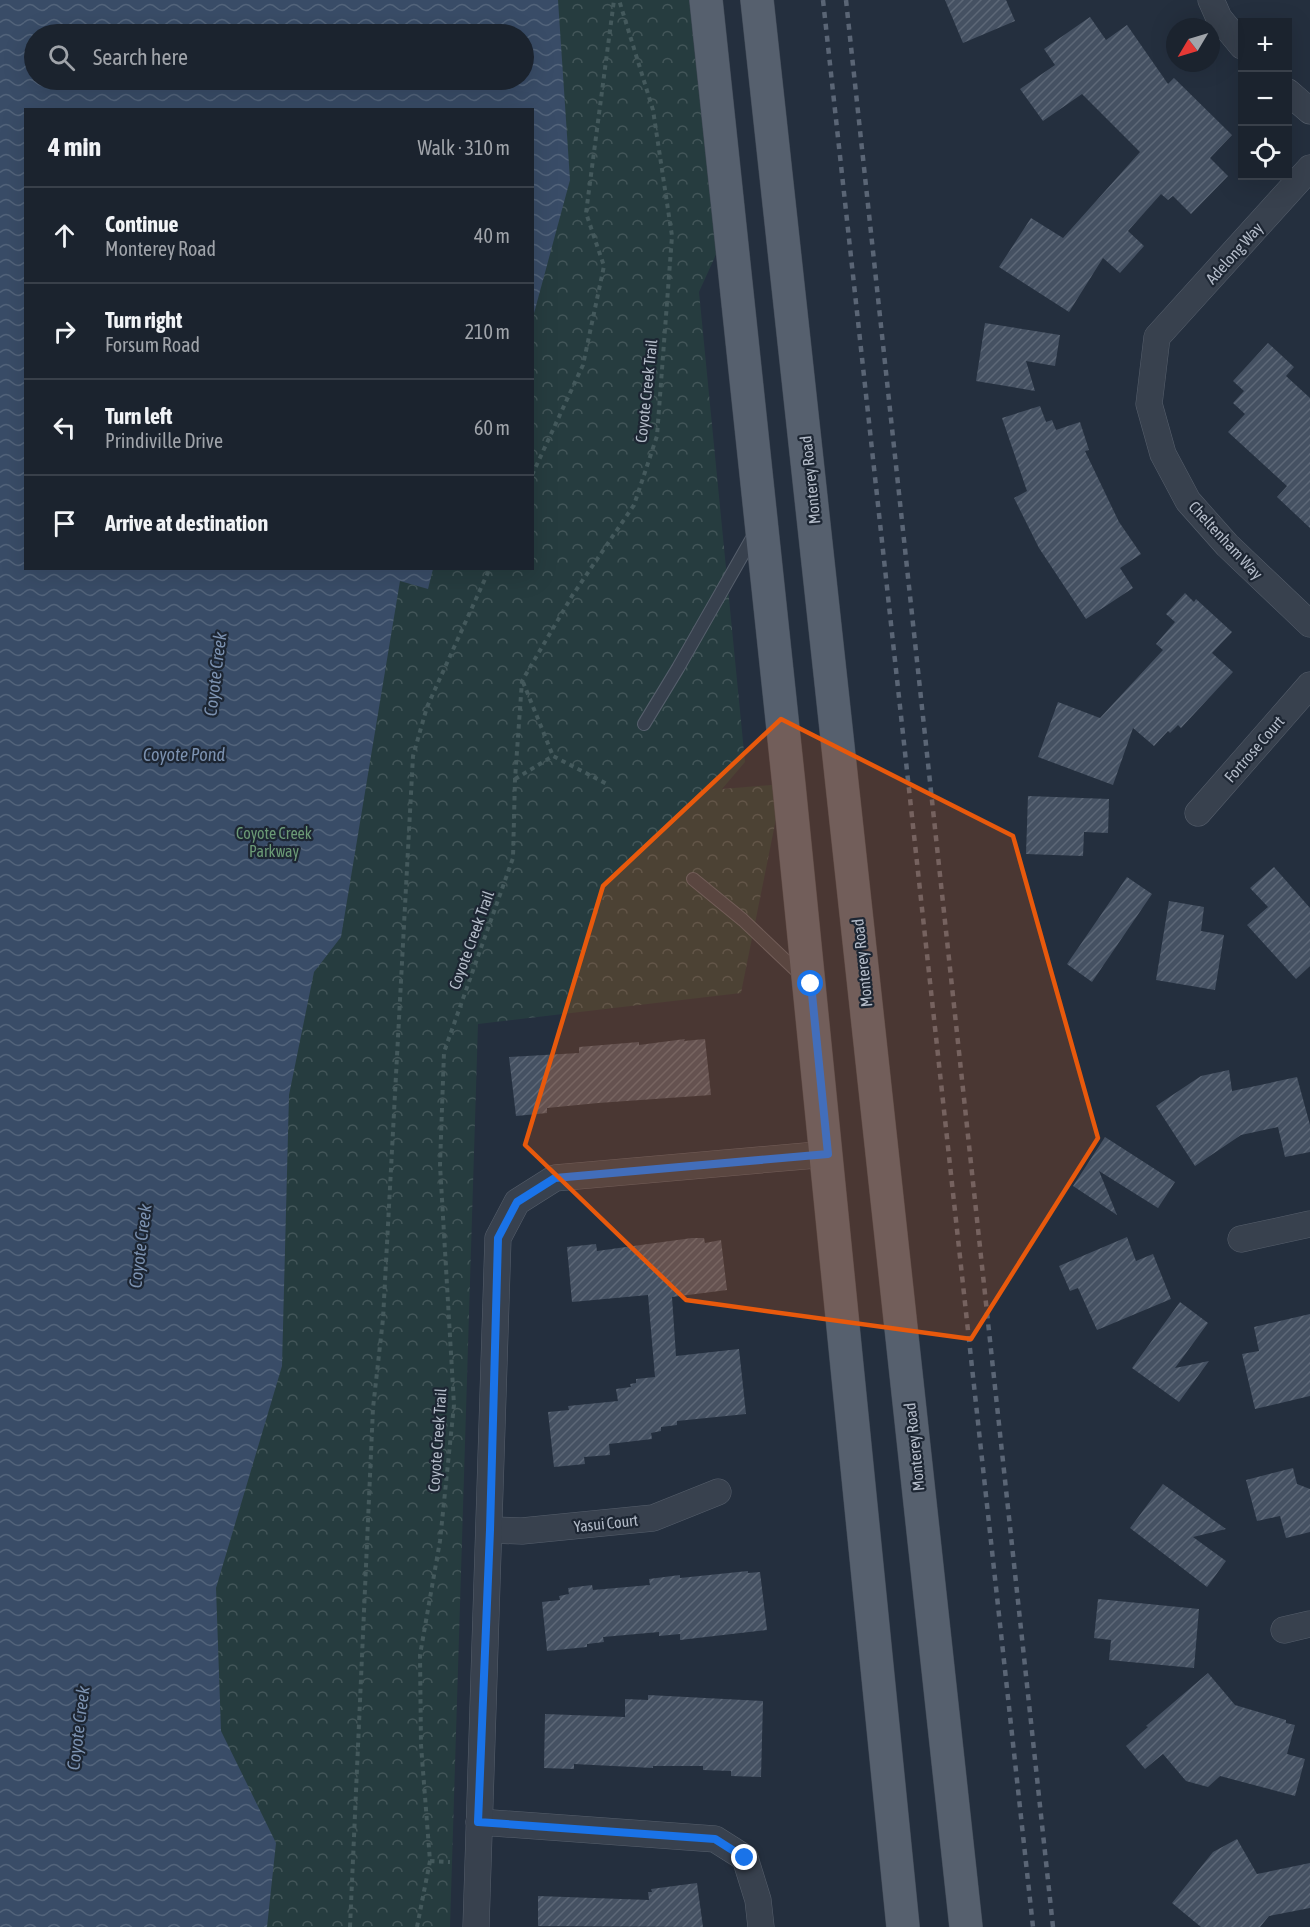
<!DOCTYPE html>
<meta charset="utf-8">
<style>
body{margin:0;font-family:"Asap Condensed",sans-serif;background:#282f3a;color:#f1f3f6}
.controls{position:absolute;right:18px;top:18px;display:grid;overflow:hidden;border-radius:0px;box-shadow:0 6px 24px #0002}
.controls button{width:54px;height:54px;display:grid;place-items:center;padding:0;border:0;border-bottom:2px solid #39404a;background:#1b232e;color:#f1f3f6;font:30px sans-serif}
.compass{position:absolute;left:1166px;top:18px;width:54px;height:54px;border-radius:50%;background:#1b232e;box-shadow:0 6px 24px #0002;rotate:232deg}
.stop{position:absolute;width:18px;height:18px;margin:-14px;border:4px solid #1a73e8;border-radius:50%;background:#fff}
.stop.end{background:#1a73e8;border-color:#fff;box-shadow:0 2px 6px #0008}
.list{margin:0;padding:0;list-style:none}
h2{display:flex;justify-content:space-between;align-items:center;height:78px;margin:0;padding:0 24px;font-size:26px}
h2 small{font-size:20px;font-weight:400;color:#a0a4aa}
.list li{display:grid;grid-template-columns:39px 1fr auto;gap:18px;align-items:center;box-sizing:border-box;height:96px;padding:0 24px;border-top:2px solid #39404a}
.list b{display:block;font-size:22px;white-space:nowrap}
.list p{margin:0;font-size:20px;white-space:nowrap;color:#a0a4aa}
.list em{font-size:20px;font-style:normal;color:#a0a4aa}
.icon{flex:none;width:33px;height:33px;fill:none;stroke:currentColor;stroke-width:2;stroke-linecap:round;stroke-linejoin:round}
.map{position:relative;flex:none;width:1310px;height:1927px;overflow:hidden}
.search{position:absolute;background:#1b232e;box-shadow:0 6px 24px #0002;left:24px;top:24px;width:510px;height:66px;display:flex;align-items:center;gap:15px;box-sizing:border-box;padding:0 21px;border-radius:33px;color:#a0a4aa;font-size:22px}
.panel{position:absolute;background:#1b232e;box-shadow:0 6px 24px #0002;left:24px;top:108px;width:510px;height:462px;border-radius:0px}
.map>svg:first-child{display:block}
.park{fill:url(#park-crowns);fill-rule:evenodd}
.water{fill:url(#water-waves);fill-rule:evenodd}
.building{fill:url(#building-hatch)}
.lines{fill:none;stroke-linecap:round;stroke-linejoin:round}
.service-casing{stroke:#565f6c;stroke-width:14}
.minor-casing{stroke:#565f6c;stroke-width:27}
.primary-casing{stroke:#414a57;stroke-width:34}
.path{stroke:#44595c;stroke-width:4;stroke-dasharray:4.5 4.5;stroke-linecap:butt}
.service{stroke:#38414e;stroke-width:12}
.minor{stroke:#38414e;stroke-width:26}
.primary{stroke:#56606e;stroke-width:33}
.rail{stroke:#5a6575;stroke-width:4.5;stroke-dasharray:6 6;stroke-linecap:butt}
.route{stroke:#1a73e8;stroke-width:8}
.marked{fill:#e8590c;fill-opacity:0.2;stroke:#e8590c;stroke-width:4.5;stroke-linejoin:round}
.labels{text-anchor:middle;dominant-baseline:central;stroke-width:4.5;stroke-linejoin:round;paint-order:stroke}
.street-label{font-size:16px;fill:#b4bcc9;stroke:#1d2633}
.park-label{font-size:16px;fill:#6b9a76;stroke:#1d2633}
.water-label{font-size:18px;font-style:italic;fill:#7c92b1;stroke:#1d2633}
</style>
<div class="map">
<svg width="1310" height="1927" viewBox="0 0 1310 1927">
<defs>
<pattern id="park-crowns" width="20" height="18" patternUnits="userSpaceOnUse" patternTransform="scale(1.5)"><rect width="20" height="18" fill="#263c3f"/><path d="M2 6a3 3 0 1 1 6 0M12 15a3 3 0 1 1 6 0" fill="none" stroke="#435659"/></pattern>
<pattern id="water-waves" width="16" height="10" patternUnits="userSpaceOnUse" patternTransform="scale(1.5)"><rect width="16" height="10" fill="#394c67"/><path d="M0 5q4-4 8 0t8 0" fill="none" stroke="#53647b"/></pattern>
<pattern id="building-hatch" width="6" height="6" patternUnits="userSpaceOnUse" patternTransform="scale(1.5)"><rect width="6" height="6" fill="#455162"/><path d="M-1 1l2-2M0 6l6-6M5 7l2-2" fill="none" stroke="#5d6877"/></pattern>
</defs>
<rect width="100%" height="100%" fill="#242f3e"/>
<!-- park -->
<path class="park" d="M 0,0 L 705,0 L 728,228 L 699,292 L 745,762 L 722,789 L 783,784 L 741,993 L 478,1024 L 450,1927 L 0,1927 ZM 34,34 L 524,34 L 524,80 L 34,80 ZM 26,110 L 532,110 L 532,568 L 26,568 Z"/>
<!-- water -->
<path class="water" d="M 0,0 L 558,0 L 570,180 L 533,317 L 532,110 L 26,110 L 26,568 L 433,569 L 428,589 L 400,581 L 341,937 L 314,972 L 289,1095 L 282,1366 L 216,1588 L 221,1731 L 276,1843 L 267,1927 L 0,1927 ZM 34,34 L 524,34 L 524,80 L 34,80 Z"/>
<!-- building -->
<g class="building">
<path d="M 945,0 L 1006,0 L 1015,21 L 963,43 Z"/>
<path d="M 1090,17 L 1106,40 L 1127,25 L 1168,84 L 1174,78 L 1232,135 L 1210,158 L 1228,176 L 1191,214 L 1173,196 L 1168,200 L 1161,194 L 1128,231 L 1144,246 L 1120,273 L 1103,258 L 1069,312 L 999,267 L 1031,218 L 1063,238 L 1140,152 L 1082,94 L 1043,121 L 1020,89 L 1055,65 L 1044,49 Z"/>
<path d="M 985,323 L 1060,335 L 1055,366 L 1026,361 L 1035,391 L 976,381 Z"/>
<path d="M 1268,343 L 1294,367 L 1286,376 L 1310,398 L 1310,528 L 1277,497 L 1287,486 L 1228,432 L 1245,414 L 1233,403 L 1244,391 L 1233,381 Z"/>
<path d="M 1040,406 L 1046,422 L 1052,420 L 1056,430 L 1080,422 L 1089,450 L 1085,451 L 1119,522 L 1141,554 L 1120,568 L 1133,588 L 1086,619 L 1039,548 L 1014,498 L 1027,491 L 1002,418 Z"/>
<path d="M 1185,593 L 1194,602 L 1196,599 L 1232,632 L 1212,653 L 1233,672 L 1181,728 L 1178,725 L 1170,733 L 1168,731 L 1154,746 L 1133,728 L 1113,785 L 1038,757 L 1058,702 L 1100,718 L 1163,650 L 1156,644 L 1175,622 L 1166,614 Z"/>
<path d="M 1028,796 L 1109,799 L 1108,833 L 1084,832 L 1083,856 L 1026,854 Z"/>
<path d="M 1274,867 L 1310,908 L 1310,966 L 1296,979 L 1247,925 L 1268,907 L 1250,888 Z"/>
<path d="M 1127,877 L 1152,894 L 1092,982 L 1067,964 Z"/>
<path d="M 1169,901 L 1204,907 L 1201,931 L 1224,935 L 1215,990 L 1156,980 Z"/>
<path d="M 685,1039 L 684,1041 L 705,1039 L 711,1095 L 598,1103 L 547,1108 L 547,1113 L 516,1116 L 509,1057 L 579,1053 L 579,1047 L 639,1042 L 639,1045 Z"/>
<path d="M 1229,1070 L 1232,1091 L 1297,1077 L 1310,1125 L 1310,1152 L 1285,1157 L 1278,1127 L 1241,1135 L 1195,1166 L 1156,1106 L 1201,1076 Z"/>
<path d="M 1105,1137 L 1175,1182 L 1158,1208 L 1099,1171 L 1117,1215 L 1073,1186 Z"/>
<path d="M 1127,1237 L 1136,1261 L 1153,1254 L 1171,1299 L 1097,1330 L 1078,1288 L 1070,1291 L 1059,1266 Z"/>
<path d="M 692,1238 L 704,1238 L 705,1243 L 721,1240 L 727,1290 L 672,1297 L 676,1356 L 739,1349 L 746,1414 L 677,1421 L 677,1425 L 661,1427 L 661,1431 L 651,1433 L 652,1439 L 609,1444 L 610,1455 L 584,1457 L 585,1464 L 554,1467 L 548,1412 L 569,1410 L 568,1406 L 618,1401 L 616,1389 L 631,1387 L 630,1384 L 636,1383 L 636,1379 L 655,1377 L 648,1295 L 572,1302 L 567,1247 L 596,1244 L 597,1251 Z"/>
<path d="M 1180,1302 L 1208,1323 L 1175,1368 L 1209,1361 L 1179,1402 L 1132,1368 Z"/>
<path d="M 1310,1314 L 1310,1396 L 1255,1409 L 1242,1354 L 1259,1351 L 1254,1327 Z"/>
<path d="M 1293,1468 L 1297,1484 L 1310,1489 L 1310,1532 L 1286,1538 L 1280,1516 L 1257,1521 L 1246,1480 Z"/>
<path d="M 1163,1484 L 1226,1529 L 1193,1537 L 1226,1561 L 1207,1587 L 1130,1528 Z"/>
<path d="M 748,1571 L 748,1573 L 760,1572 L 767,1630 L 680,1640 L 680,1634 L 659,1636 L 659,1632 L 603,1637 L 604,1642 L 587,1644 L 587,1647 L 547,1651 L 542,1602 L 560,1600 L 559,1596 L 569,1594 L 568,1588 L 592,1585 L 593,1590 L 650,1585 L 649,1579 L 680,1575 L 680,1578 Z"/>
<path d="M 1098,1599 L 1199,1609 L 1194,1668 L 1109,1660 L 1111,1640 L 1094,1638 Z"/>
<path d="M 1208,1673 L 1235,1705 L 1286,1720 L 1286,1723 L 1295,1725 L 1287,1754 L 1305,1759 L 1295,1796 L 1220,1776 L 1208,1787 L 1186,1781 L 1163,1754 L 1145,1769 L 1126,1746 L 1148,1727 L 1146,1726 Z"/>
<path d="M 648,1695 L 763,1701 L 761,1777 L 731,1776 L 731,1771 L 703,1770 L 703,1766 L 653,1766 L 653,1768 L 574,1764 L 574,1769 L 544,1768 L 545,1714 L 625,1717 L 625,1699 L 648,1700 Z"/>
<path d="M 1237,1839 L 1257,1874 L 1310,1863 L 1310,1908 L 1269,1916 L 1260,1927 L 1201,1927 L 1172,1903 L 1213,1852 Z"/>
<path d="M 697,1883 L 703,1927 L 538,1926 L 538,1896 L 649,1900 L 648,1892 L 652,1892 L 651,1889 Z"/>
</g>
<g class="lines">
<defs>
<g id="service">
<path d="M 644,724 L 678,668 L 755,533"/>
<path d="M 693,879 L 743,920 L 802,976"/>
</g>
<g id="minor">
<path d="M 1211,0 L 1219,18 L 1242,46"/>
<path d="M 1288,92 L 1310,111"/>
<path d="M 1310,168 L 1157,337 L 1149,404 L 1163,454 L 1188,501 L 1227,545 L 1310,624"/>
<path d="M 1198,813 L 1310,685"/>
<path d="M 1241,1239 L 1310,1224"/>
<path d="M 490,1530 L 522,1531 L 653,1518 L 718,1492"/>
<path d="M 1284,1630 L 1310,1624"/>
<path d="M 479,1822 L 715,1839 L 745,1858 L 758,1900 L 761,1927"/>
<path d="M 476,1927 L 498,1238 L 517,1202 L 555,1178 L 828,1154"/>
</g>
<g id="primary">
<path d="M 706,0 C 776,642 840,1284 903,1927"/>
<path d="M 757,0 L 966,1927"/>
</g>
</defs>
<!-- service casing -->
<use href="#service" class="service-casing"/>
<!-- minor casing -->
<use href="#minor" class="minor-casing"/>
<!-- primary casing -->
<use href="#primary" class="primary-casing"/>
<!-- path -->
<g class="path">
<path d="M 532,475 L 583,365 L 604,266 L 586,213 L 614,0"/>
<path d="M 523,682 L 553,756"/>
<path d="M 515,779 L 553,756 L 607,784"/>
<path d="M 430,1861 L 450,1862"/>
<path d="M 350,1927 L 373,1408 L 383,1319 L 413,756 L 427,707 L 490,568"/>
<path d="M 417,1927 L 430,1861 L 421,1745 L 420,1655 L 440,1541 L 454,1405 L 440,1165 L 444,1052 L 513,858 L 515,779 L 522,681 L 572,596 L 634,505 L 657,436 L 672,236 L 653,110 L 619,0"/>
</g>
<!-- service -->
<use href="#service" class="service"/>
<!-- minor -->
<use href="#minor" class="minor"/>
<!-- primary -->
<use href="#primary" class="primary"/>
<!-- rail -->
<g class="rail">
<path d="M 823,0 L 1033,1927"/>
<path d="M 846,0 L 1053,1927"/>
</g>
</g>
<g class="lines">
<!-- route -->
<path class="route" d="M 745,1858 L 715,1839 L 478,1822 L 490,1530 L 498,1238 L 517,1202 L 555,1178 L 828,1154 L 811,984"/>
</g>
<!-- marked area -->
<path class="marked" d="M 781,719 L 1013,836 L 1098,1138 L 971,1339 L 686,1300 L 525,1145 L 603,886 Z"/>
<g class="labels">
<!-- street labels -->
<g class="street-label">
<text transform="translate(1234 253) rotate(-48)">Adelong Way</text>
<text transform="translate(646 391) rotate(-84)">Coyote Creek Trail</text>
<text transform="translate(810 480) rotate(-96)">Monterey Road</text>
<text transform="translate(1226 540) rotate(47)">Cheltenham Way</text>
<text transform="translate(1254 749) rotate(-49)">Fortrose Court</text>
<text transform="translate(471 940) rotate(-70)">Coyote Creek Trail</text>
<text transform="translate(862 963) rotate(-96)">Monterey Road</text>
<text transform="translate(437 1440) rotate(-86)">Coyote Creek Trail</text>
<text transform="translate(914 1447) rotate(-96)">Monterey Road</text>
<text transform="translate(606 1523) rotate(-6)">Yasui Court</text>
</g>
<!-- park labels -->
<g class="park-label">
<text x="274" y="833">Coyote Creek<tspan x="274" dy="18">Parkway</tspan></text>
</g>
<!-- water labels -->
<g class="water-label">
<text transform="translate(215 674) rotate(-83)">Coyote Creek</text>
<text x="184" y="754">Coyote Pond</text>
<text transform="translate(140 1246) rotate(-83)">Coyote Creek</text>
<text transform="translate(78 1728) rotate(-83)">Coyote Creek</text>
</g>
</g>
</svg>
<div class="controls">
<button>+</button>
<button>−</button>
<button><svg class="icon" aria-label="locate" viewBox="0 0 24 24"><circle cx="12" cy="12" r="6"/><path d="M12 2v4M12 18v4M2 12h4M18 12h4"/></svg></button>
</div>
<svg class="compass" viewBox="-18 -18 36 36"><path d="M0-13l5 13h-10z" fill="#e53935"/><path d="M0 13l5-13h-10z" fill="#a0a4aa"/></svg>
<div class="stop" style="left:811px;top:984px"></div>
<div class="stop end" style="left:745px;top:1858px"></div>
<div class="search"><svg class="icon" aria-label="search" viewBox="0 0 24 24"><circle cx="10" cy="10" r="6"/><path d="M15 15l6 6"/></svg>Search here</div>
<section class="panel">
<h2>4 min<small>Walk · 310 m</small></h2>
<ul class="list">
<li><svg class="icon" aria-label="ahead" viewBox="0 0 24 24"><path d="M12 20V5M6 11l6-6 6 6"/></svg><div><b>Continue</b><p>Monterey Road</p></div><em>40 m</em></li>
<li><svg class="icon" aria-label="right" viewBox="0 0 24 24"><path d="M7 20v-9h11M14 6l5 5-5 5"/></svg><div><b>Turn right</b><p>Forsum Road</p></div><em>210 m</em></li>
<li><svg class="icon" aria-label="left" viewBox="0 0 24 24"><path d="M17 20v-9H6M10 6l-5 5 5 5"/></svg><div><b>Turn left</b><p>Prindiville Drive</p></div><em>60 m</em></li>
<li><svg class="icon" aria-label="arrive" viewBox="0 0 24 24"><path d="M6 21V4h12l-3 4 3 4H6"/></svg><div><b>Arrive at destination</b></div></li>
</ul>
</section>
</div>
